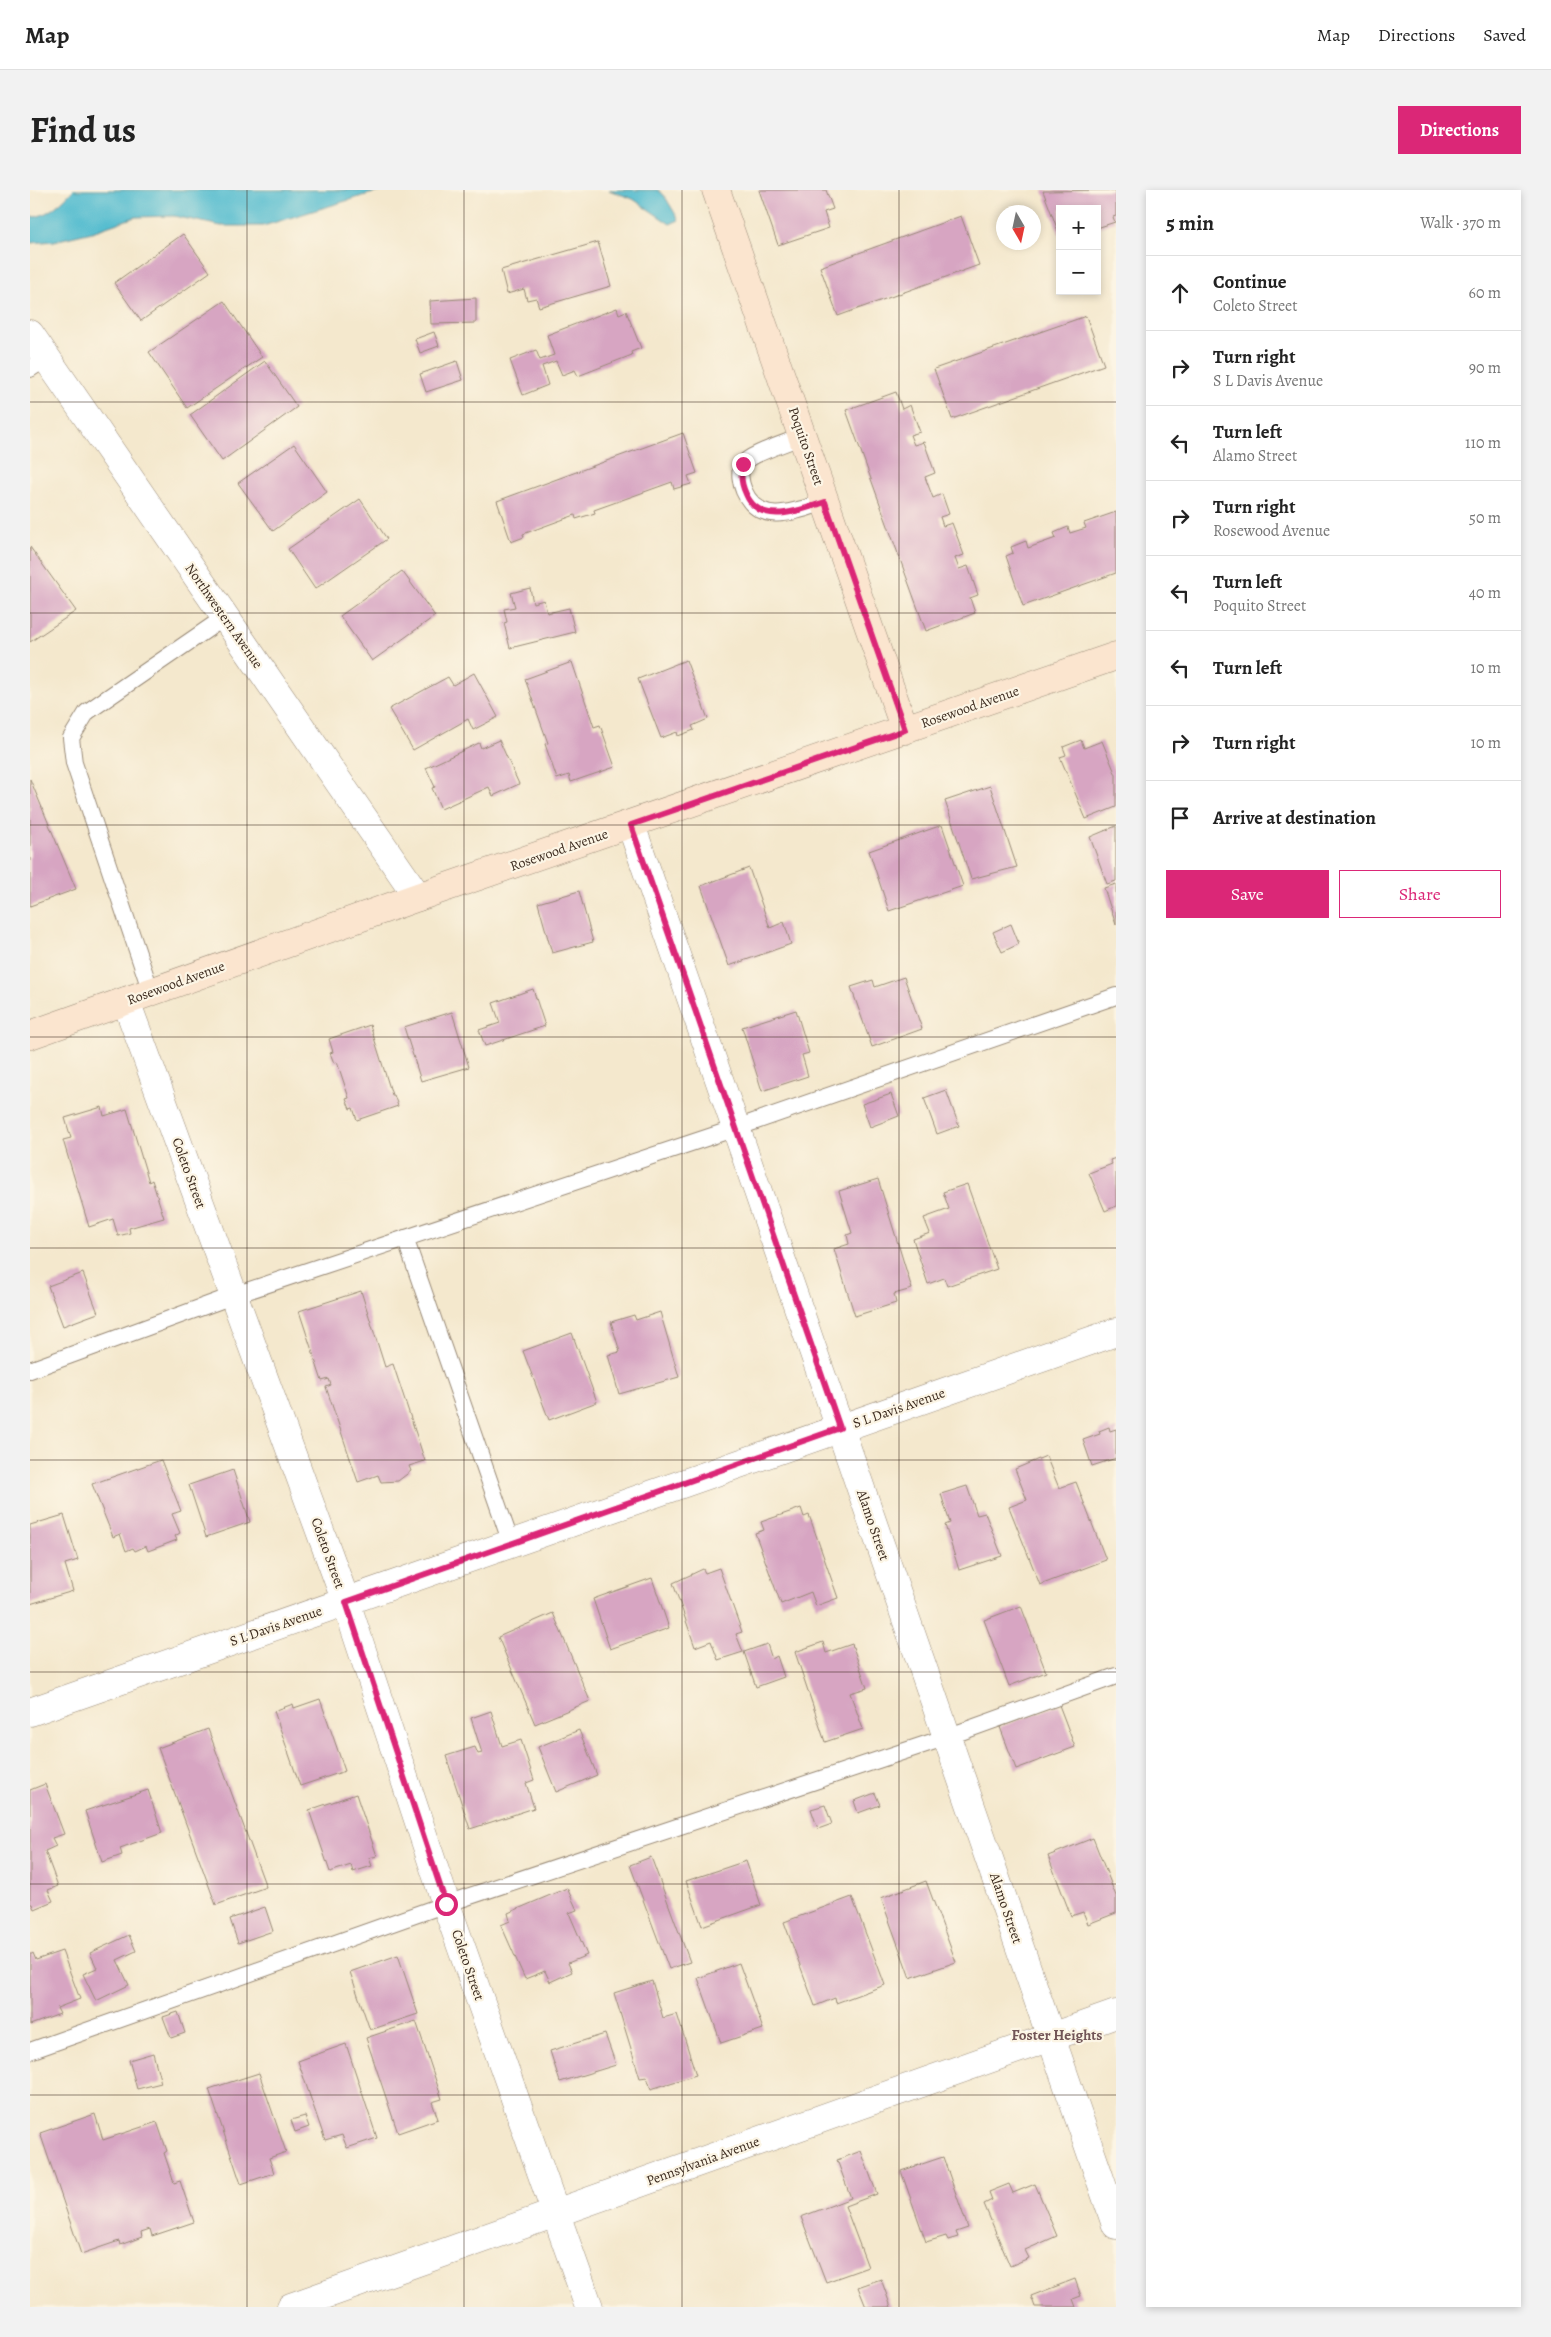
<!DOCTYPE html>
<meta charset="utf-8">
<style>
body{margin:0;font-family:Alegreya,serif;background:#f2f2f2;color:#222}
.controls{position:absolute;right:15px;top:15px;display:grid;overflow:hidden;border-radius:0px;box-shadow:0 2px 8px #0003}
.controls button{width:45px;height:45px;display:grid;place-items:center;padding:0;border:0;border-bottom:1px solid #e0e0e0;background:#fff;color:#222;font:25px sans-serif}
.compass{position:absolute;left:966px;top:15px;width:45px;height:45px;border-radius:50%;background:#fff;box-shadow:0 2px 8px #0003;rotate:171deg}
.stop{position:absolute;width:15px;height:15px;margin:-11px;border:4px solid #db2777;border-radius:50%;background:#fff}
.stop.end{background:#db2777;border-color:#fff;box-shadow:0 1px 5px #0008}
.list{margin:0;padding:0;list-style:none}
h2{display:flex;justify-content:space-between;align-items:center;height:65px;margin:0;padding:0 20px;font-size:21px}
h2 small{font-size:16px;font-weight:400;color:#767676}
.list li{display:grid;grid-template-columns:32px 1fr auto;gap:15px;align-items:center;box-sizing:border-box;height:75px;padding:0 20px;border-top:1px solid #e0e0e0}
.list b{display:block;font-size:19px;white-space:nowrap}
.list p{margin:0;font-size:16px;white-space:nowrap;color:#767676}
.list em{font-size:16px;font-style:normal;color:#767676}
.actions{display:flex;gap:10px;padding:15px 20px}
.actions a{flex:1;padding:11px 0;border:1px solid #db2777;border-radius:0px;text-align:center;font-size:18px;color:#db2777}
.actions .main{background:#db2777;color:#fff}
.icon{flex:none;width:28px;height:28px;fill:none;stroke:currentColor;stroke-width:2;stroke-linecap:round;stroke-linejoin:round}
.map{position:relative;flex:none;width:1086px;height:2117px;overflow:hidden;border-radius:0px}
header{display:flex;align-items:center;gap:30px;box-sizing:border-box;height:70px;padding:0 25px;background:#fff;border-bottom:1px solid #e0e0e0}
header strong{font-size:24px}
nav{display:flex;gap:28px;margin-inline-start:auto;font-size:18px}
.intro{display:flex;align-items:center;justify-content:space-between;box-sizing:border-box;height:120px;padding:0 30px}
h1{margin:0;font-size:35px}
.button{padding:12px 22px;border-radius:0px;background:#db2777;color:#fff;font-size:18px;font-weight:700}
main{display:flex;gap:30px;padding:0 30px}
aside{flex:1;background:#fff;border-radius:0px;box-shadow:0 2px 8px #0003}
.map>svg:first-child{display:block}
.water{fill:#53bccf;stroke:#477376}
.building{fill:#d7a5c2}
.lines{fill:none;stroke-linecap:round;stroke-linejoin:round}
.lane-casing{stroke:#988976;stroke-width:18}
.street-casing{stroke:#988976;stroke-width:29}
.secondary-casing{stroke:#988976;stroke-width:29}
.lane{stroke:#fff;stroke-width:16}
.street{stroke:#fff;stroke-width:28}
.secondary{stroke:#fbe5cf;stroke-width:28}
.route{stroke:#db2777;stroke-width:6}
.grid{fill:none;stroke:#3b2a1e;stroke-width:1;stroke-opacity:0.55}
.labels{text-anchor:middle;dominant-baseline:central;stroke-width:4.5;stroke-linejoin:round;paint-order:stroke}
.street-label{font-size:14px;fill:#3b2a1e;stroke:#fcf5e5}
.neighbourhood-label{font-size:15px;font-weight:bold;fill:#725557;stroke:#fcf5e5}
</style>
<header>
<strong>Map</strong>
<nav><a>Map</a><a>Directions</a><a>Saved</a></nav>
</header>
<div class="intro"><h1>Find us</h1><a class="button">Directions</a></div>
<main>
<div class="map">
<svg width="1086" height="2117" viewBox="0 0 1086 2117">
<rect width="100%" height="100%" fill="#fcf5e5"/>
<filter id="ink" filterUnits="userSpaceOnUse"><feTurbulence type="fractalNoise" baseFrequency=".02" numOctaves="2"/><feDisplacementMap in="SourceGraphic" scale="10" xChannelSelector="R" yChannelSelector="G"/><feConvolveMatrix kernelMatrix="1 2 1 2 8 2 1 2 1" color-interpolation-filters="sRGB"/></filter>
<filter id="wash" filterUnits="userSpaceOnUse"><feTurbulence type="fractalNoise" baseFrequency=".0096" numOctaves="4" result="noise"/><feDisplacementMap in="SourceGraphic" scale="20" xChannelSelector="R" yChannelSelector="G"/><feGaussianBlur stdDeviation="1.12" result="paint"/><feColorMatrix in="noise" values="0 0 0 0 0 0 0 0 0 0 0 0 0 0 0 0 0 1.4 0 .05"/><feComposite in="paint" operator="in"/></filter>
<g filter="url(#wash)">
<rect width="100%" height="100%" fill="#f4e8cd"/>
<!-- water -->
<g class="water">
<path d="M 43,0 L 358,0 L 339,4 L 233,36 L 191,36 L 144,26 L 105,27 L 62,42 L 24,51 L 0,53 L 0,27 C 16,28 33,11 43,0 Z"/>
<path d="M 579,0 L 628,0 L 634,5 L 649,30 L 640,34 L 603,9 Z"/>
</g>
<g id="blocks">
<!-- building -->
<g class="building">
<path d="M 729,0 L 796,0 L 803,19 L 794,22 L 799,38 L 748,55 Z"/>
<path d="M 1086,0 L 1086,26 L 1083,27 L 1085,32 L 1067,38 L 1067,19 L 1030,19 L 1030,46 L 1013,1 Z"/>
<path d="M 931,26 L 949,75 L 808,126 L 790,77 Z"/>
<path d="M 153,44 L 180,82 L 111,131 L 84,93 Z"/>
<path d="M 568,52 L 581,96 L 509,117 L 506,108 L 497,110 L 494,99 L 477,104 L 471,80 Z"/>
<path d="M 446,108 L 446,133 L 401,134 L 400,111 Z"/>
<path d="M 194,111 L 232,167 L 157,218 L 119,162 Z"/>
<path d="M 587,118 L 589,124 L 596,121 L 611,158 L 601,162 L 602,165 L 548,186 L 545,180 L 532,185 L 526,171 L 512,176 L 518,195 L 493,205 L 480,170 L 506,160 L 510,170 L 524,165 L 517,145 Z"/>
<path d="M 1056,126 L 1074,175 L 922,229 L 904,179 Z"/>
<path d="M 404,142 L 409,156 L 390,163 L 385,149 Z"/>
<path d="M 235,171 L 267,217 L 192,271 L 160,225 Z"/>
<path d="M 427,171 L 433,190 L 396,202 L 390,184 Z"/>
<path d="M 866,202 L 872,219 L 880,215 L 890,242 L 880,245 L 884,255 L 894,252 L 905,283 L 895,287 L 903,308 L 912,304 L 919,324 L 910,327 L 913,336 L 922,333 L 934,365 L 925,368 L 929,379 L 938,376 L 948,405 L 940,408 L 945,423 L 896,441 L 816,220 Z"/>
<path d="M 653,243 L 667,283 L 658,286 L 661,294 L 644,299 L 642,292 L 564,320 L 565,323 L 546,329 L 545,325 L 493,344 L 494,347 L 481,352 L 467,311 Z"/>
<path d="M 264,254 L 297,302 L 243,341 L 208,293 Z"/>
<path d="M 330,309 L 357,349 L 285,399 L 258,359 Z"/>
<path d="M 1086,322 L 1086,383 L 993,416 L 976,366 L 983,363 L 981,357 L 996,351 L 998,358 L 1026,348 L 1024,343 L 1038,337 L 1040,343 L 1056,338 L 1054,333 Z"/>
<path d="M 0,357 L 46,421 L 0,452 Z"/>
<path d="M 372,381 L 405,426 L 342,471 L 310,426 Z"/>
<path d="M 500,398 L 503,413 L 514,410 L 517,423 L 539,418 L 545,442 L 480,458 L 474,433 L 477,432 L 474,419 L 485,417 L 481,403 Z"/>
<path d="M 656,470 L 678,529 L 662,536 L 664,540 L 648,546 L 647,542 L 631,548 L 608,489 Z"/>
<path d="M 542,472 L 564,537 L 570,535 L 585,577 L 541,592 L 539,585 L 527,589 L 515,554 L 518,553 L 495,489 Z"/>
<path d="M 444,483 L 468,527 L 443,540 L 438,529 L 383,560 L 359,519 L 418,487 L 423,495 Z"/>
<path d="M 469,550 L 489,594 L 463,606 L 459,597 L 411,619 L 402,598 L 405,597 L 396,578 L 449,553 L 451,558 Z"/>
<path d="M 1051,550 L 1054,558 L 1072,551 L 1086,585 L 1086,617 L 1056,629 L 1030,567 L 1036,565 L 1033,557 Z"/>
<path d="M 0,589 L 46,699 L 0,716 Z"/>
<path d="M 960,596 L 987,677 L 941,689 L 915,611 Z"/>
<path d="M 912,635 L 933,696 L 859,721 L 839,661 Z"/>
<path d="M 1086,636 L 1086,691 L 1077,694 L 1060,647 Z"/>
<path d="M 719,678 L 740,738 L 754,732 L 761,754 L 699,776 L 671,696 Z"/>
<path d="M 1086,694 L 1086,735 L 1074,698 Z"/>
<path d="M 549,701 L 563,752 L 522,763 L 508,713 Z"/>
<path d="M 981,734 L 989,754 L 972,762 L 963,742 Z"/>
<path d="M 874,787 L 892,839 L 842,857 L 821,797 L 843,790 L 845,797 Z"/>
<path d="M 503,799 L 515,836 L 455,856 L 449,840 L 470,833 L 463,813 Z"/>
<path d="M 766,820 L 779,863 L 772,865 L 778,886 L 732,901 L 712,837 Z"/>
<path d="M 422,822 L 439,877 L 391,891 L 374,837 Z"/>
<path d="M 340,835 L 362,905 L 364,905 L 368,916 L 327,930 L 323,918 L 320,919 L 316,909 L 319,908 L 307,872 L 304,873 L 300,863 L 303,862 L 299,849 Z"/>
<path d="M 916,900 L 929,936 L 907,944 L 894,908 Z"/>
<path d="M 861,904 L 869,926 L 840,937 L 832,914 Z"/>
<path d="M 72,917 L 74,926 L 97,919 L 119,992 L 122,990 L 134,1028 L 99,1038 L 100,1043 L 88,1046 L 83,1029 L 59,1037 L 33,950 L 41,948 L 35,928 Z"/>
<path d="M 1086,968 L 1086,1016 L 1075,1021 L 1059,983 L 1082,974 L 1080,970 Z"/>
<path d="M 848,989 L 882,1099 L 864,1104 L 866,1113 L 825,1126 L 804,1059 L 819,1054 L 817,1045 L 822,1043 L 809,1001 Z"/>
<path d="M 937,994 L 967,1079 L 917,1096 L 914,1088 L 898,1094 L 883,1049 L 900,1043 L 894,1028 L 919,1019 L 913,1002 Z"/>
<path d="M 53,1083 L 68,1123 L 33,1136 L 18,1096 Z"/>
<path d="M 331,1101 L 355,1177 L 363,1174 L 395,1271 L 379,1276 L 381,1281 L 368,1291 L 351,1292 L 348,1285 L 328,1292 L 296,1197 L 301,1195 L 299,1189 L 292,1191 L 269,1121 Z"/>
<path d="M 630,1122 L 649,1187 L 589,1204 L 578,1165 L 590,1162 L 581,1132 L 604,1125 L 606,1130 Z"/>
<path d="M 542,1143 L 567,1212 L 519,1230 L 493,1161 Z"/>
<path d="M 1079,1237 L 1080,1241 L 1086,1239 L 1086,1268 L 1062,1276 L 1053,1250 L 1070,1244 L 1069,1241 Z"/>
<path d="M 1016,1266 L 1029,1298 L 1046,1292 L 1076,1370 L 1010,1395 L 979,1317 L 997,1310 L 985,1279 Z"/>
<path d="M 131,1270 L 151,1321 L 142,1324 L 150,1343 L 145,1346 L 147,1350 L 118,1361 L 116,1356 L 105,1361 L 103,1358 L 96,1361 L 90,1344 L 83,1347 L 62,1294 Z"/>
<path d="M 203,1280 L 220,1332 L 176,1347 L 159,1295 Z"/>
<path d="M 937,1296 L 947,1325 L 955,1323 L 972,1366 L 929,1380 L 915,1335 L 920,1333 L 911,1304 Z"/>
<path d="M 771,1318 L 774,1327 L 779,1325 L 808,1408 L 786,1416 L 781,1402 L 751,1414 L 725,1343 L 734,1340 L 731,1332 Z"/>
<path d="M 34,1325 L 48,1370 L 35,1374 L 43,1401 L 0,1414 L 0,1335 Z"/>
<path d="M 689,1378 L 712,1442 L 706,1444 L 713,1462 L 688,1470 L 681,1451 L 665,1457 L 643,1393 L 673,1379 L 675,1383 Z"/>
<path d="M 622,1388 L 639,1438 L 580,1459 L 563,1409 Z"/>
<path d="M 991,1416 L 1016,1482 L 979,1496 L 954,1430 Z"/>
<path d="M 523,1423 L 560,1511 L 505,1534 L 468,1447 Z"/>
<path d="M 793,1452 L 796,1463 L 822,1454 L 837,1498 L 820,1503 L 833,1539 L 795,1552 L 765,1462 Z"/>
<path d="M 737,1454 L 742,1469 L 747,1466 L 754,1487 L 726,1497 L 714,1462 Z"/>
<path d="M 290,1509 L 315,1581 L 270,1596 L 244,1521 L 263,1514 L 264,1518 Z"/>
<path d="M 1029,1515 L 1045,1557 L 986,1579 L 970,1537 Z"/>
<path d="M 461,1521 L 472,1556 L 491,1550 L 504,1590 L 496,1593 L 504,1618 L 440,1639 L 416,1566 L 445,1557 L 448,1564 L 452,1563 L 441,1528 Z"/>
<path d="M 178,1539 L 236,1697 L 186,1715 L 128,1558 Z"/>
<path d="M 549,1540 L 567,1585 L 526,1602 L 508,1557 Z"/>
<path d="M 15,1594 L 34,1644 L 22,1648 L 26,1656 L 15,1661 L 28,1696 L 18,1700 L 23,1711 L 4,1719 L 2,1714 L 0,1714 L 0,1600 Z"/>
<path d="M 118,1600 L 132,1643 L 90,1658 L 92,1665 L 72,1672 L 55,1621 Z"/>
<path d="M 845,1603 L 850,1615 L 828,1623 L 824,1611 Z"/>
<path d="M 326,1604 L 347,1666 L 339,1668 L 342,1676 L 323,1682 L 321,1675 L 300,1682 L 279,1620 Z"/>
<path d="M 795,1615 L 802,1634 L 788,1639 L 781,1619 Z"/>
<path d="M 1063,1648 L 1086,1706 L 1086,1723 L 1058,1734 L 1053,1722 L 1041,1726 L 1018,1666 Z"/>
<path d="M 621,1667 L 660,1772 L 639,1779 L 600,1675 Z"/>
<path d="M 716,1671 L 731,1715 L 672,1736 L 656,1691 Z"/>
<path d="M 896,1691 L 926,1772 L 880,1788 L 851,1708 Z"/>
<path d="M 537,1698 L 547,1720 L 539,1723 L 557,1765 L 538,1773 L 542,1782 L 520,1792 L 515,1781 L 495,1789 L 471,1735 L 480,1731 L 478,1723 Z"/>
<path d="M 822,1707 L 855,1795 L 806,1813 L 805,1808 L 785,1816 L 754,1732 Z"/>
<path d="M 235,1717 L 243,1741 L 208,1753 L 200,1729 Z"/>
<path d="M 99,1745 L 106,1761 L 87,1770 L 99,1795 L 66,1811 L 53,1784 L 67,1778 L 60,1763 Z"/>
<path d="M 32,1761 L 50,1809 L 27,1818 L 30,1824 L 0,1835 L 0,1765 L 3,1763 L 6,1770 Z"/>
<path d="M 368,1765 L 388,1824 L 340,1840 L 320,1782 Z"/>
<path d="M 709,1773 L 733,1839 L 691,1853 L 668,1788 Z"/>
<path d="M 622,1791 L 633,1828 L 647,1824 L 666,1885 L 621,1899 L 617,1887 L 610,1888 L 584,1803 Z"/>
<path d="M 148,1822 L 155,1843 L 141,1848 L 133,1827 Z"/>
<path d="M 386,1831 L 412,1909 L 402,1912 L 408,1929 L 368,1943 L 336,1848 Z"/>
<path d="M 575,1844 L 586,1875 L 530,1892 L 520,1861 Z"/>
<path d="M 316,1854 L 347,1948 L 317,1958 L 312,1945 L 295,1950 L 268,1871 Z"/>
<path d="M 123,1863 L 131,1893 L 107,1899 L 99,1870 Z"/>
<path d="M 229,1883 L 256,1962 L 239,1968 L 244,1983 L 211,1994 L 179,1899 Z"/>
<path d="M 65,1924 L 73,1950 L 127,1932 L 137,1961 L 134,1963 L 144,1993 L 150,1991 L 164,2032 L 122,2046 L 120,2039 L 111,2042 L 112,2047 L 90,2055 L 89,2051 L 51,2064 L 10,1943 Z"/>
<path d="M 275,1926 L 279,1937 L 265,1942 L 261,1930 Z"/>
<path d="M 831,1961 L 847,2004 L 815,2016 L 838,2077 L 796,2092 L 771,2027 L 821,2008 L 807,1970 Z"/>
<path d="M 913,1967 L 938,2038 L 926,2042 L 928,2047 L 918,2050 L 916,2046 L 896,2052 L 871,1981 Z"/>
<path d="M 979,1994 L 983,2003 L 1005,1994 L 1027,2046 L 995,2060 L 999,2068 L 980,2076 L 954,2014 L 962,2010 L 959,2002 Z"/>
<path d="M 851,2089 L 861,2117 L 836,2117 L 828,2097 Z"/>
<path d="M 1045,2089 L 1051,2106 L 1043,2109 L 1046,2117 L 1005,2117 L 1001,2106 Z"/>
</g>
</g>
</g>
<g filter="url(#ink)">
<use href="#blocks" fill-opacity="0" stroke="#988976" stroke-width="1"/>
<g class="lines">
<defs>
<g id="lane">
<path d="M 0,179 L 17,168"/>
<path d="M 772,246 C 760,252 719,264 713,274 C 708,281 711,294 714,301 C 730,337 766,321 795,312"/>
<path d="M 121,802 L 44,573 L 41,548 L 57,522 L 195,427"/>
<path d="M 375,1048 L 481,1353"/>
<path d="M 0,1180 L 205,1105 L 706,938 L 1086,806"/>
<path d="M 0,1861 L 416,1714 L 917,1547 L 1086,1486"/>
</g>
<g id="street">
<path d="M 0,144 L 388,707"/>
<path d="M 601,635 L 1086,2035"/>
<path d="M 96,811 L 316,1412 L 416,1714 L 559,2117"/>
<path d="M 0,1522 L 1086,1142"/>
<path d="M 261,2117 L 1086,1824"/>
</g>
<g id="secondary">
<path d="M 686,0 L 875,540"/>
<path d="M 0,845 L 388,707 L 1086,466"/>
</g>
</defs>
<!-- lane casing -->
<use href="#lane" class="lane-casing"/>
<!-- street casing -->
<use href="#street" class="street-casing"/>
<!-- secondary casing -->
<use href="#secondary" class="secondary-casing"/>
<!-- lane -->
<use href="#lane" class="lane"/>
<!-- street -->
<use href="#street" class="street"/>
<!-- secondary -->
<use href="#secondary" class="secondary"/>
</g>
</g>
<g class="lines" filter="url(#ink)">
<!-- route -->
<path class="route" d="M 416,1714 L 316,1412 L 810,1238 L 601,635 L 875,540 L 795,312 C 770,320 730,337 716,304 C 711,294 710,285 713,274"/>
</g>
<!-- grid -->
<path class="grid" d="M 217,0 L 217,2117M 434,0 L 434,2117M 652,0 L 652,2117M 869,0 L 869,2117M 0,212 L 1086,212M 0,423 L 1086,423M 0,635 L 1086,635M 0,847 L 1086,847M 0,1058 L 1086,1058M 0,1270 L 1086,1270M 0,1482 L 1086,1482M 0,1694 L 1086,1694M 0,1905 L 1086,1905"/>
<g class="labels">
<!-- street labels -->
<g class="street-label">
<text transform="translate(776 256) rotate(71)">Poquito Street</text>
<text transform="translate(194 426) rotate(55)">Northwestern Avenue</text>
<text transform="translate(940 517) rotate(-19)">Rosewood Avenue</text>
<text transform="translate(529 660) rotate(-19)">Rosewood Avenue</text>
<text transform="translate(146 793) rotate(-20)">Rosewood Avenue</text>
<text transform="translate(159 983) rotate(70)">Coleto Street</text>
<text transform="translate(869 1218) rotate(-19)">S L Davis Avenue</text>
<text transform="translate(843 1335) rotate(71)">Alamo Street</text>
<text transform="translate(298 1363) rotate(70)">Coleto Street</text>
<text transform="translate(246 1436) rotate(-19)">S L Davis Avenue</text>
<text transform="translate(976 1718) rotate(71)">Alamo Street</text>
<text transform="translate(438 1775) rotate(71)">Coleto Street</text>
<text transform="translate(673 1971) rotate(-20)">Pennsylvania Avenue</text>
</g>
<!-- neighbourhood labels -->
<g class="neighbourhood-label">
<text x="1027" y="1845">Foster Heights</text>
</g>
</g>
</svg>
<div class="controls">
<button>+</button>
<button>−</button>
</div>
<svg class="compass" viewBox="-18 -18 36 36"><path d="M0-13l5 13h-10z" fill="#e53935"/><path d="M0 13l5-13h-10z" fill="#767676"/></svg>
<div class="stop" style="left:416px;top:1714px"></div>
<div class="stop end" style="left:713px;top:274px"></div>
</div>
<aside>
<h2>5 min<small>Walk · 370 m</small></h2>
<ul class="list">
<li><svg class="icon" aria-label="ahead" viewBox="0 0 24 24"><path d="M12 20V5M6 11l6-6 6 6"/></svg><div><b>Continue</b><p>Coleto Street</p></div><em>60 m</em></li>
<li><svg class="icon" aria-label="right" viewBox="0 0 24 24"><path d="M7 20v-9h11M14 6l5 5-5 5"/></svg><div><b>Turn right</b><p>S L Davis Avenue</p></div><em>90 m</em></li>
<li><svg class="icon" aria-label="left" viewBox="0 0 24 24"><path d="M17 20v-9H6M10 6l-5 5 5 5"/></svg><div><b>Turn left</b><p>Alamo Street</p></div><em>110 m</em></li>
<li><svg class="icon" aria-label="right" viewBox="0 0 24 24"><path d="M7 20v-9h11M14 6l5 5-5 5"/></svg><div><b>Turn right</b><p>Rosewood Avenue</p></div><em>50 m</em></li>
<li><svg class="icon" aria-label="left" viewBox="0 0 24 24"><path d="M17 20v-9H6M10 6l-5 5 5 5"/></svg><div><b>Turn left</b><p>Poquito Street</p></div><em>40 m</em></li>
<li><svg class="icon" aria-label="left" viewBox="0 0 24 24"><path d="M17 20v-9H6M10 6l-5 5 5 5"/></svg><div><b>Turn left</b></div><em>10 m</em></li>
<li><svg class="icon" aria-label="right" viewBox="0 0 24 24"><path d="M7 20v-9h11M14 6l5 5-5 5"/></svg><div><b>Turn right</b></div><em>10 m</em></li>
<li><svg class="icon" aria-label="arrive" viewBox="0 0 24 24"><path d="M6 21V4h12l-3 4 3 4H6"/></svg><div><b>Arrive at destination</b></div></li>
</ul>
<div class="actions"><a class="main">Save</a><a>Share</a></div>
</aside>
</main>
